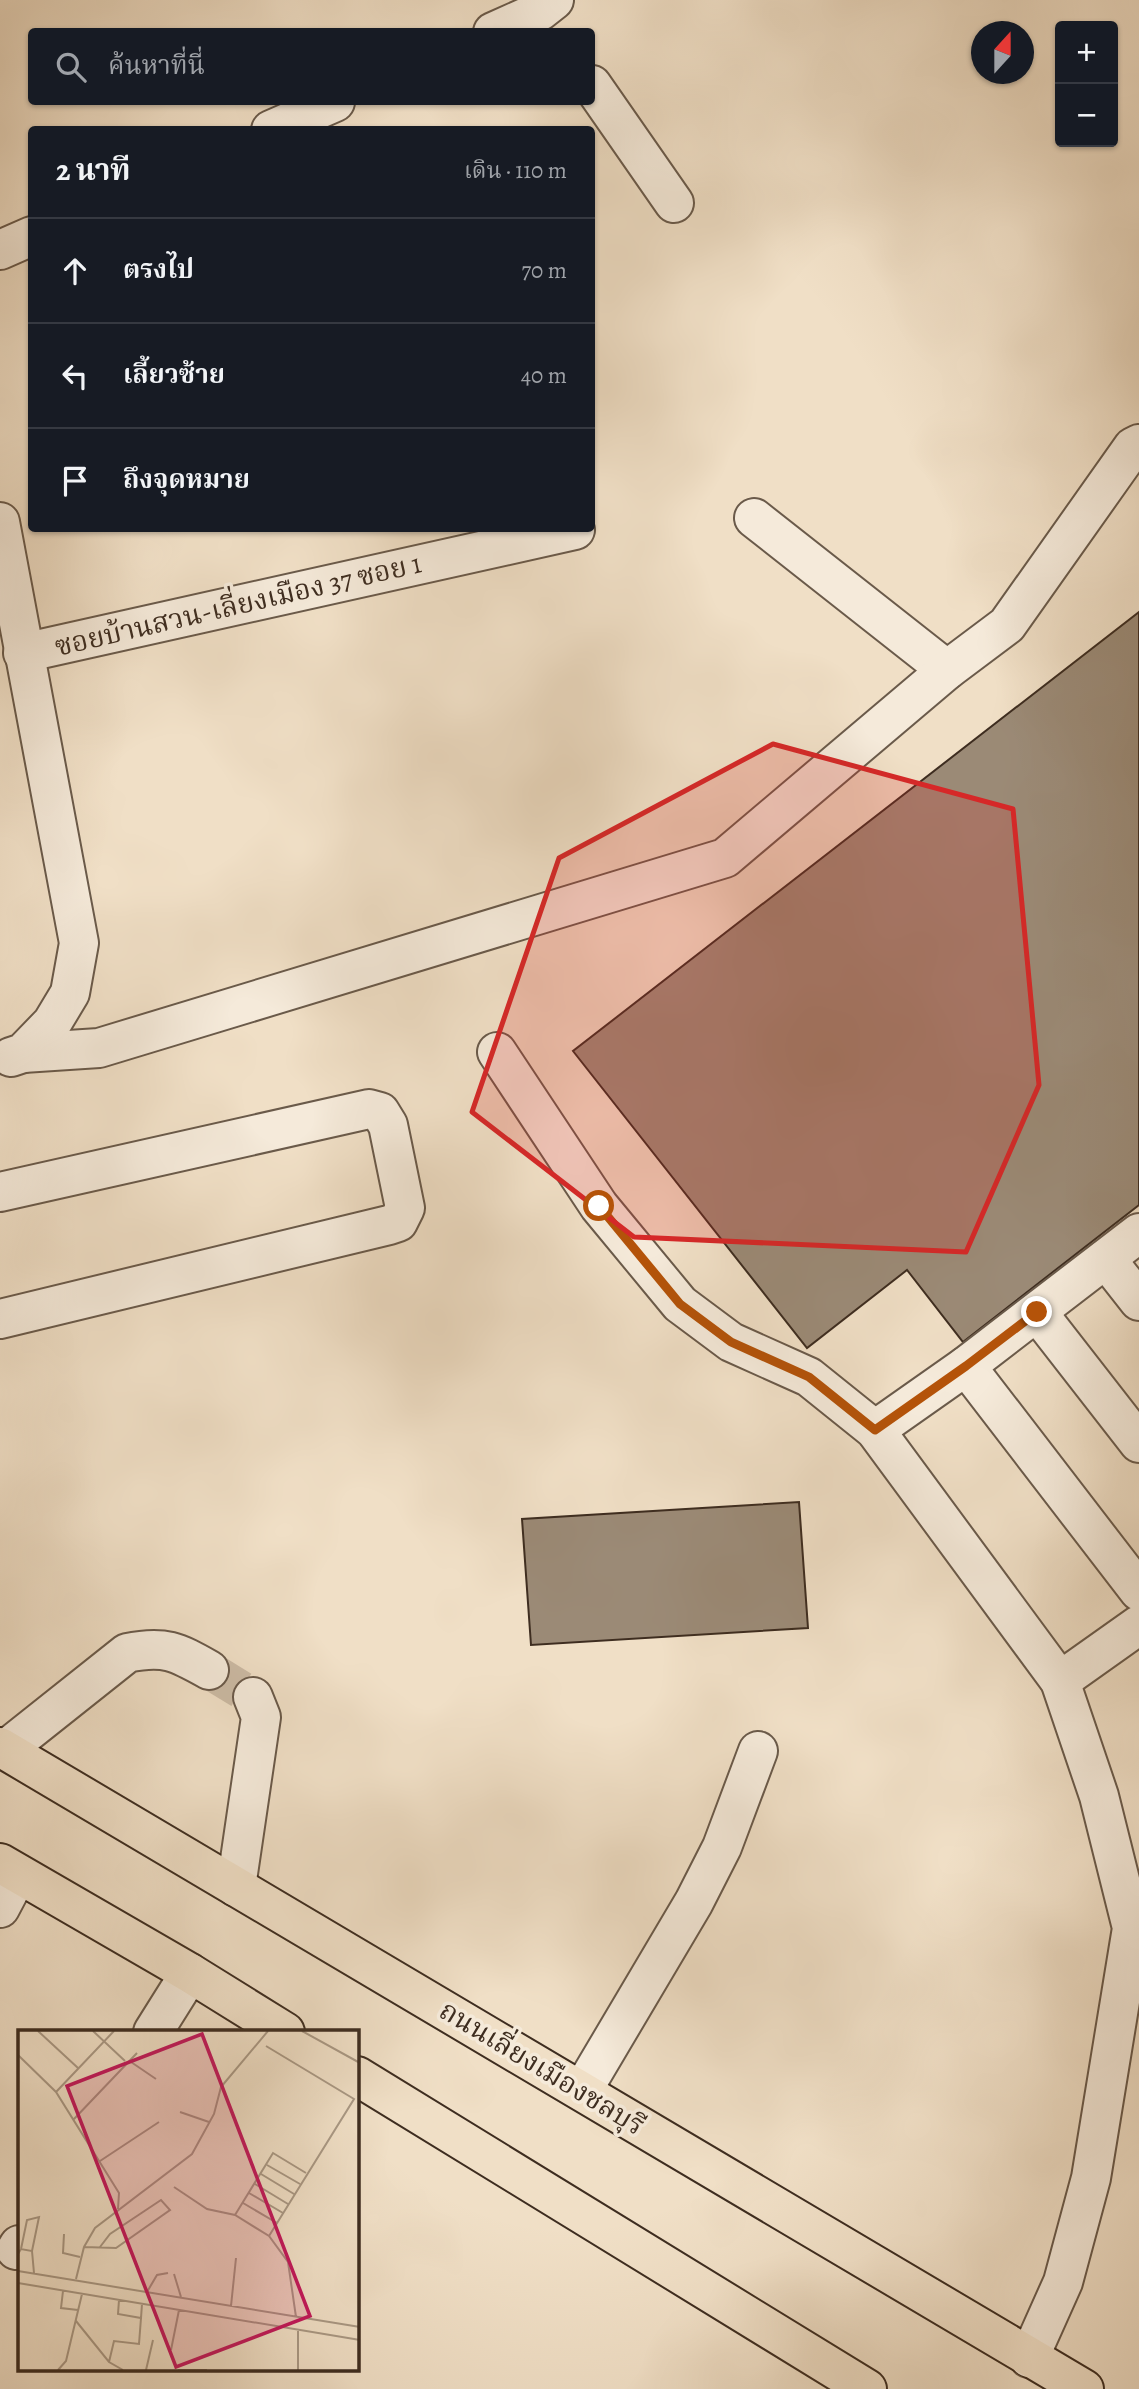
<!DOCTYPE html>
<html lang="th">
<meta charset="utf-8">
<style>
body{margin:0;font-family:Alegreya,"Noto Serif Thai",serif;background:#242831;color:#f1f3f6}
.controls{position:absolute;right:21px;top:21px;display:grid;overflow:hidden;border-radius:7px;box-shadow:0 2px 5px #0004}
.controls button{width:63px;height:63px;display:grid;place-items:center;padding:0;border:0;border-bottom:2px solid #363941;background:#171b24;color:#f1f3f6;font:35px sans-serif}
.compass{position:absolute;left:971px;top:21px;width:63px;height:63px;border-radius:50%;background:#171b24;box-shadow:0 2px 5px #0004;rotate:21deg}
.stop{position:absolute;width:21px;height:21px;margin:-16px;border:5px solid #b45309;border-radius:50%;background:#fff}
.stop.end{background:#b45309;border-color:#fff;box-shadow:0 2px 7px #0008}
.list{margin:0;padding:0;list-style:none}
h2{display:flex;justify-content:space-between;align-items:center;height:91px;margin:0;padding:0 28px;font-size:30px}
h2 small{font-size:23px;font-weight:400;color:#9ea1a6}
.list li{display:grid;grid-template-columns:46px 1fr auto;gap:21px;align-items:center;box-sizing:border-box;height:105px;padding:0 28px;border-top:2px solid #363941}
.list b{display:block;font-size:26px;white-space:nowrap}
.list em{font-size:23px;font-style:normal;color:#9ea1a6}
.icon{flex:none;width:38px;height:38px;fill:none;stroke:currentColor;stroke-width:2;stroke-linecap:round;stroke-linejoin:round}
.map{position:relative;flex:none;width:1139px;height:2389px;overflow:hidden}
.search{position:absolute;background:#171b24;box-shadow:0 2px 5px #0004;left:28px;top:28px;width:567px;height:77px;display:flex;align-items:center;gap:18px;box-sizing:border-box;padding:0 24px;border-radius:7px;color:#9ea1a6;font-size:26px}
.panel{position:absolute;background:#171b24;box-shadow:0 2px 5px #0004;left:28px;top:126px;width:567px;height:406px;border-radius:7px}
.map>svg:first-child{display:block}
.building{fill:#9b8a76;stroke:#3e2d20;stroke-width:2}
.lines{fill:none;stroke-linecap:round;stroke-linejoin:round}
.minor-tunnel{stroke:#ccbba5;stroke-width:38;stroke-dasharray:38 19;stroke-linecap:butt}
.minor-casing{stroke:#6a5a4a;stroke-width:42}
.highway-casing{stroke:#3e2d20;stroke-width:42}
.minor{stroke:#f5eada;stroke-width:38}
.highway{stroke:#f0dfc6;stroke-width:38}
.route{stroke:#b45309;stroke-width:9}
.marked{fill:#d62828;fill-opacity:0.2;stroke:#d62828;stroke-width:5;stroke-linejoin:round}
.labels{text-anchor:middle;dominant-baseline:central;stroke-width:7;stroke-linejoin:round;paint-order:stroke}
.street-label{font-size:28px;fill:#3e2d20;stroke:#f5eada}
.inset-road{fill:none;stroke:#a99884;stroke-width:2}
.view{fill:#c2185b;fill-opacity:0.15;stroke:#c2185b;stroke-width:3.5}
.inset-edge{fill:none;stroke:#3e2d20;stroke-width:3.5}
</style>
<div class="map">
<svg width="1139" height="2389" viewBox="0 0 1139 2389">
<rect width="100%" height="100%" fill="#f0dfc6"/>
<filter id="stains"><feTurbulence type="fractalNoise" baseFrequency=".00286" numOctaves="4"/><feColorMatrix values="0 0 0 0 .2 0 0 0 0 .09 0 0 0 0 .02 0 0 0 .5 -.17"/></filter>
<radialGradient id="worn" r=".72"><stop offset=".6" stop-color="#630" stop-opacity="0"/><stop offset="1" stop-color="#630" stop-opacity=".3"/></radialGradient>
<!-- building -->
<g class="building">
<path d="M 1139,612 L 1139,1205 L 963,1342 L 907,1270 L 807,1348 L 573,1051 Z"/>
<path d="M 799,1502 L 808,1628 L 531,1645 L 522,1519 Z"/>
</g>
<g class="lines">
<!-- minor-tunnel -->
<path class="minor-tunnel" d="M 209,1670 L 253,1697"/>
<defs>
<g id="minor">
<path d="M 493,32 L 540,11 L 554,0"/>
<path d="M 592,85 L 674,203"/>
<path d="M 271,130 L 335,102"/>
<path d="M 0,250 L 32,236"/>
<path d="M 754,518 L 947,670"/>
<path d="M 0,522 L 79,943 L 70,993 L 52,1023 L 23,1053 L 11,1057"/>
<path d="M 23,653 L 575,530"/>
<path d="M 497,1052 L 599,1206 L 680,1304 L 731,1342 L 809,1377 L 875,1430 L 1060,1681 L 1099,1796 L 1132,1928 L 1091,2178 L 1063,2282 L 1029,2358"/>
<path d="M 23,1053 L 99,1048 L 725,858 L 947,670 L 1007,625 L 1133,447 L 1139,444"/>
<path d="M 0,1192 L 369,1109 L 380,1112 L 388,1125 L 405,1208 L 398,1222 L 389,1225 L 0,1319"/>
<path d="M 1106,1259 L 1139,1301"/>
<path d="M 1037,1312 L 1139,1443"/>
<path d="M 966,1366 L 1139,1591"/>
<path d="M 875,1430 L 966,1366 L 1139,1233"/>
<path d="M 1060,1681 L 1139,1625"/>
<path d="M 5,1750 L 127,1653 C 165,1645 177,1652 209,1670"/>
<path d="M 236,1887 L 261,1717 L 253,1697"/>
<path d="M 0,1908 L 18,1874"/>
<path d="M 153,2032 L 190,1973"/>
<path d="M 582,2091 L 694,1902 L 722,1847 L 758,1751"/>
<path d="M 16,2250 L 19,2245"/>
</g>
<g id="highway">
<path d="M 0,1747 L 1084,2389"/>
<path d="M 0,1863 L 190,1973 L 285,2032"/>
<path d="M 357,2076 L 867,2389"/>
</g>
</defs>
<!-- minor casing -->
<use href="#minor" class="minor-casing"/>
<!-- highway casing -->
<use href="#highway" class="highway-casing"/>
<!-- minor -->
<use href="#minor" class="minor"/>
<!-- highway -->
<use href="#highway" class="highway"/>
</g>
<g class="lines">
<!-- route -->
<path class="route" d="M 599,1206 L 680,1304 L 731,1342 L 809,1377 L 875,1430 L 966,1366 L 1037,1312"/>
</g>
<!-- marked area -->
<path class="marked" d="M 773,744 L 1013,809 L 1039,1085 L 966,1252 L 634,1237 L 472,1112 L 559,858 Z"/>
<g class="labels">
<!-- street labels -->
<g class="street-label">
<text transform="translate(238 605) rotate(-13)">ซอยบ้านสวน-เลี่ยงเมือง 37 ซอย 1</text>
<text transform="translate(542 2068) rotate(31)">ถนนเลี่ยงเมืองชลบุรี</text>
</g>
</g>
<!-- overview -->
<g transform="translate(18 2030)">
<rect width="341" height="341" fill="#f0dfc6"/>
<path class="inset-road" d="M 20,1 L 60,38M 75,1 L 107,31M 284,1 L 342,33M 248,16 L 336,69 L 251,206M 0,25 L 38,62 L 101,163 L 100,179M 113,32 L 138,49M 38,62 L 96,1M 162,82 L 191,92M 56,89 L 119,23M 82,131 L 141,92M 249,135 L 282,154M 243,144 L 276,164M 237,154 L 270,174M 156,157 L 189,179 L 217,185 L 251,206 L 270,232 L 278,287M 231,163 L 265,183M 225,173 L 259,193M 217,185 L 255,123 L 288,143M 46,204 L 45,223 L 62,227M 66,217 L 98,218 L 152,180 L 143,170 L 92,204 L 82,217M 3,219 L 9,190 L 21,187 L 14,221M 0,224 L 3,219 L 14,221 L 16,243M 0,241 L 342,297M 156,244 L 163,267M 58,249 L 66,217 L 77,198 L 174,124 L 196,84 L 203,57 L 250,1M 0,253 L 342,310M 45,261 L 43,278 L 60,280M 129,262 L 139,245 L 150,243M 101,270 L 100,284 L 123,288 L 124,274M 213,276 L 218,228M 58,291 L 91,332 L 105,340M 153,320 L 161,280M 91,332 L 96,311 L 121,314 L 123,288M 40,340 L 48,331 L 64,264M 128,340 L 135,310M 160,340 L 189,340M 280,340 L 280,301"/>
<path class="view" d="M 184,4 L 292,286 L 158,337 L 49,56 Z"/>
<rect width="341" height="341" class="inset-edge"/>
</g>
<rect width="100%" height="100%" filter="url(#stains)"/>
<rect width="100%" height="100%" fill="url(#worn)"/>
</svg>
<div class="controls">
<button>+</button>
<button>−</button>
</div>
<svg class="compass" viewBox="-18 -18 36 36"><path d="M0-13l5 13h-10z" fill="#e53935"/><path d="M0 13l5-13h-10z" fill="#9ea1a6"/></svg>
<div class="stop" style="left:599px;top:1206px"></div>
<div class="stop end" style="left:1037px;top:1312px"></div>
<div class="search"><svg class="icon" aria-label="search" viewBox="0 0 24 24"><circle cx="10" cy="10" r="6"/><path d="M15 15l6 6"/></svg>ค้นหาที่นี่</div>
<section class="panel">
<h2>2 นาที<small>เดิน · 110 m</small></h2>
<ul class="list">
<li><svg class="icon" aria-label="ahead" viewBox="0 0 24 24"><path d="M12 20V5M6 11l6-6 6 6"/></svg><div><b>ตรงไป</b></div><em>70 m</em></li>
<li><svg class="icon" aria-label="left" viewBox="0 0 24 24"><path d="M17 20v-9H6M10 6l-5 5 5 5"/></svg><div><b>เลี้ยวซ้าย</b></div><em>40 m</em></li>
<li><svg class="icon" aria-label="arrive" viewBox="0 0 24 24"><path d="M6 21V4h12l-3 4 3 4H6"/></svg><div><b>ถึงจุดหมาย</b></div></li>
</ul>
</section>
</div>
